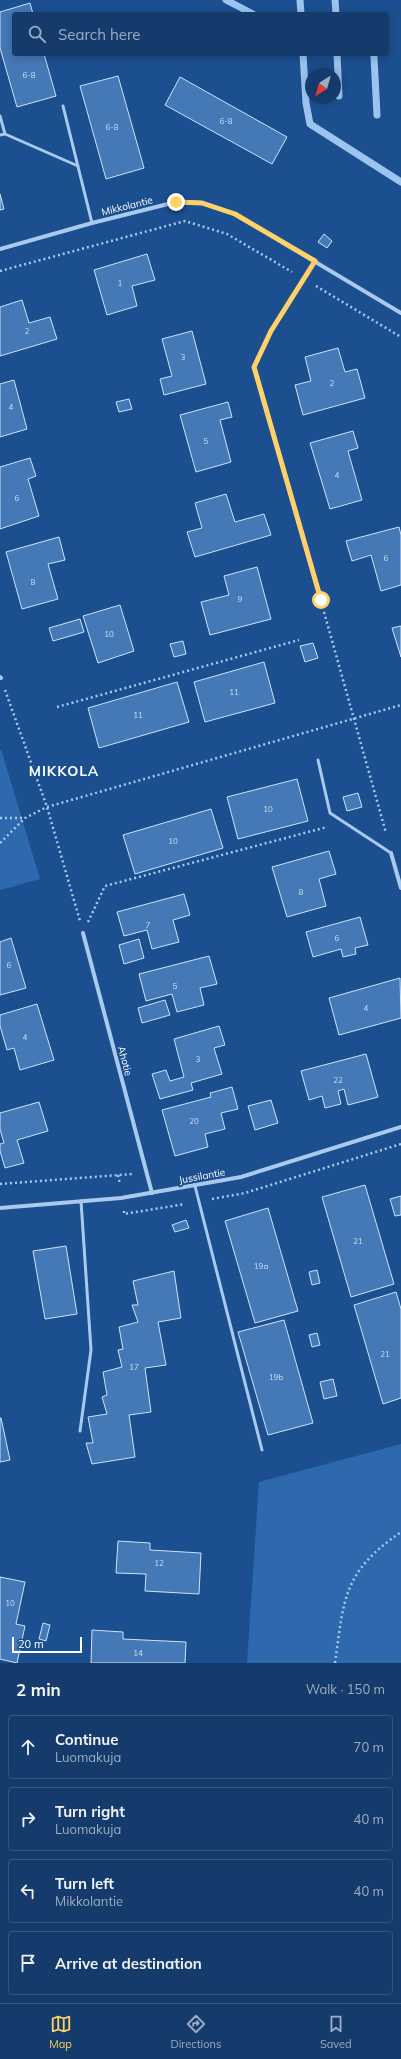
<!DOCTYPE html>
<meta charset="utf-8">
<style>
body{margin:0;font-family:Mulish,sans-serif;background:#214673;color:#f1f3f6}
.compass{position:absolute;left:305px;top:68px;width:36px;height:36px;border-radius:50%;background:#143b6b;box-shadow:0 2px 10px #0003;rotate:217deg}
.scale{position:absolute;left:12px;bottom:10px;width:70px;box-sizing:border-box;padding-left:4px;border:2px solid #fff;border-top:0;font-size:11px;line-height:14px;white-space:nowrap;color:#fff;-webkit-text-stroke:3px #1b4f8f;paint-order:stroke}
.stop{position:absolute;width:12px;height:12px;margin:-9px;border:3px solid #ffd166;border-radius:50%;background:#fff}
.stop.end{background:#ffd166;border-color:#fff;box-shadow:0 1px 4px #0008}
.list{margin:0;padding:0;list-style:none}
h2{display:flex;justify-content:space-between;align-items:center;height:52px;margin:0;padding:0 16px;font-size:17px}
h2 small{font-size:13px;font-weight:400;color:#9dadc1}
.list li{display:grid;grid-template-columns:26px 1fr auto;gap:12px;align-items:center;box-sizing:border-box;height:64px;margin:0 8px 8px;padding:0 8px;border:1px solid #33557e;border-radius:4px}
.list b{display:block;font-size:15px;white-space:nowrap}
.list p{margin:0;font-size:13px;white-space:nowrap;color:#9dadc1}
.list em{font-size:13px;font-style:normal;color:#9dadc1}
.icon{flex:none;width:22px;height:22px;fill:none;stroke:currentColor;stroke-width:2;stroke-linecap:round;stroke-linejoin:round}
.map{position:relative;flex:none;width:401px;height:1663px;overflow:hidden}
.search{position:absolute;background:#143b6b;box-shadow:0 2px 10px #0003;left:12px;right:12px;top:12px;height:44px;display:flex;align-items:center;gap:10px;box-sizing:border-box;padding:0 14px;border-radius:4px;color:#9dadc1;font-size:15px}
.sheet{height:340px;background:#143b6b}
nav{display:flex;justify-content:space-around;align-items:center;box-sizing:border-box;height:56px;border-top:1px solid #33557e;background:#143b6b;font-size:11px;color:#9dadc1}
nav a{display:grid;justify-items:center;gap:2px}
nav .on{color:#ffd166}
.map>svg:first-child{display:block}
.green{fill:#2e69ad}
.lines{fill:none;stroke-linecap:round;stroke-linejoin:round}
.stream{stroke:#9cc4f0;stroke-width:7}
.building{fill:#4478b7;stroke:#cfe3fa}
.path{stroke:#a9c9ee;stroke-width:2.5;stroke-dasharray:2 3;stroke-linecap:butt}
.lane{stroke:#a9c9ee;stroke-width:3}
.street{stroke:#a9c9ee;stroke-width:4}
.route{stroke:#ffd166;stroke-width:5}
.labels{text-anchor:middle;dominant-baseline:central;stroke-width:4;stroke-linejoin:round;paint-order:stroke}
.number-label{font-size:8px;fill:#d0dded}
.street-label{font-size:10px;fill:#fff;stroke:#1b4f8f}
.district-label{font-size:14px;font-weight:bold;letter-spacing:1px;fill:#fff;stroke:#1b4f8f}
</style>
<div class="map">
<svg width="401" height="1663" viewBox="0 0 401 1663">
<rect width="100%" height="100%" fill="#1b4f8f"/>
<!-- green -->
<g class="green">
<path d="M 1,749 L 40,879 L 0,890 L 0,750 Z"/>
<path d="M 401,1444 L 401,1663 L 247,1663 L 259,1482 Z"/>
</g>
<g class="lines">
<!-- stream -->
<g class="stream">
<path d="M 226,0 L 253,14"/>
<path d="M 300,0 L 301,14"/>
<path d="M 335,0 L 336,14"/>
<path d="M 303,54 L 306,103 L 310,124 L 401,182"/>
<path d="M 337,54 L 339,96"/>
<path d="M 374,57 L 377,115"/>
</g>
</g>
<!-- building -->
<g class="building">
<path d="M 30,3 L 33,14 L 14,14 L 14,54 L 44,54 L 56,96 L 17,107 L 0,48 L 0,12 Z"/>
<path d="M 118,76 L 144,168 L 106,179 L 80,86 Z"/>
<path d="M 180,77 L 287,137 L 272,164 L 165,105 Z"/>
<path d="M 0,194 L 4,209 L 0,210 Z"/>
<path d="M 324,234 L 332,241 L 327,248 L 318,242 Z"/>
<path d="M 147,254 L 155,280 L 132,286 L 137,306 L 107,315 L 94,270 Z"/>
<path d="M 22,300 L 29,323 L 50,317 L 57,339 L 0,356 L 0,307 Z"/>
<path d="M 192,331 L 206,384 L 164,395 L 160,379 L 172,376 L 162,339 Z"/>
<path d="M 338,348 L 345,372 L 357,369 L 365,398 L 303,415 L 295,385 L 311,381 L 305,357 Z"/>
<path d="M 14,380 L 27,429 L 0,437 L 0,384 Z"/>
<path d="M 129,399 L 132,409 L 119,412 L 116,402 Z"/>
<path d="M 228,402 L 232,417 L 220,420 L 231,462 L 196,472 L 180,415 Z"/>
<path d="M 353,431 L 358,448 L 348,451 L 362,500 L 330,509 L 310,443 Z"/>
<path d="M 30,458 L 36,476 L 28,479 L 39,516 L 0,529 L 0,467 Z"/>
<path d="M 226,494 L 235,522 L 264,514 L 271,535 L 195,557 L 187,532 L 202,528 L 195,503 Z"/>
<path d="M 399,527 L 401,535 L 401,585 L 381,591 L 371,555 L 352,561 L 346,541 Z"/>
<path d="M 59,537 L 65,560 L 48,564 L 58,599 L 22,609 L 6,552 Z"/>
<path d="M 257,567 L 271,619 L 210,635 L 201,602 L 229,595 L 224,576 Z"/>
<path d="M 120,605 L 134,651 L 98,663 L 83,616 Z"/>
<path d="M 80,619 L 84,632 L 53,641 L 49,628 Z"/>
<path d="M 401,626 L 401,657 L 392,628 Z"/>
<path d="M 183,641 L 186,654 L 174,657 L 170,644 Z"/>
<path d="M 313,643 L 318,658 L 305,662 L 300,646 Z"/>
<path d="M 264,662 L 275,703 L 205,722 L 194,682 Z"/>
<path d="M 177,682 L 189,722 L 99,748 L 88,708 Z"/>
<path d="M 297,779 L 308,821 L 238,839 L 227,797 Z"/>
<path d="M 358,793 L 362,807 L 347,811 L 343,797 Z"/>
<path d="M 211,809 L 223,848 L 135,874 L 123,835 Z"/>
<path d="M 329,851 L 336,874 L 319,879 L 326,906 L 287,917 L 272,867 Z"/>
<path d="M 184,894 L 190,915 L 173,920 L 179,942 L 152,949 L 147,930 L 124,936 L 117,912 Z"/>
<path d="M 360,917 L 368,945 L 355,948 L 356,954 L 343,957 L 341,949 L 313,957 L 306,932 Z"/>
<path d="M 11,938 L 26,988 L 0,995 L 0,942 Z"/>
<path d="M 139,939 L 144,958 L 124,964 L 119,945 Z"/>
<path d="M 209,956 L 217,984 L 200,988 L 204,1005 L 177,1012 L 172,994 L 146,1001 L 139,974 Z"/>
<path d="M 400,978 L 401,1018 L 339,1035 L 329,998 Z"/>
<path d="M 165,1000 L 170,1015 L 142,1023 L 138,1008 Z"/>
<path d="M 37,1004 L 54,1060 L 20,1070 L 14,1048 L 7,1050 L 0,1026 L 0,1015 Z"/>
<path d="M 219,1026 L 225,1045 L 214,1048 L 222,1074 L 191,1083 L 193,1090 L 160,1099 L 152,1074 L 166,1070 L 170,1081 L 184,1077 L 174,1039 Z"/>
<path d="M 366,1054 L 378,1097 L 348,1105 L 344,1089 L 338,1091 L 341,1104 L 325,1108 L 322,1096 L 309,1100 L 301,1071 Z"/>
<path d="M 232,1087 L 238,1109 L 221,1113 L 225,1129 L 205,1134 L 208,1147 L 175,1156 L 162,1110 L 211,1097 L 210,1093 Z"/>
<path d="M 271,1100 L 278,1123 L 255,1130 L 248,1106 Z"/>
<path d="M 39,1102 L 48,1131 L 17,1140 L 24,1163 L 5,1168 L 0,1151 L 0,1144 L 4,1143 L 0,1129 L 0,1113 Z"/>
<path d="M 365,1185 L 394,1284 L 351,1297 L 322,1197 Z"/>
<path d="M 401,1196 L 401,1215 L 395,1216 L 390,1199 Z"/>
<path d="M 268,1208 L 298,1311 L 255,1323 L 225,1221 Z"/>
<path d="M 186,1220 L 189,1228 L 175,1232 L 172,1225 Z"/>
<path d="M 66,1246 L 77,1314 L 45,1319 L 33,1251 Z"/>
<path d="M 317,1270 L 320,1283 L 312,1285 L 309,1272 Z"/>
<path d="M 174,1271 L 181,1318 L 158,1322 L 166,1365 L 145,1368 L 151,1412 L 129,1415 L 135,1457 L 92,1464 L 86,1443 L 93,1443 L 88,1417 L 107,1414 L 102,1397 L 107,1395 L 103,1372 L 122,1367 L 118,1350 L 123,1349 L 119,1327 L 138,1322 L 132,1305 L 138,1305 L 133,1281 Z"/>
<path d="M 396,1292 L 401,1309 L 401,1398 L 383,1404 L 354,1305 Z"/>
<path d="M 284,1320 L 313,1423 L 268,1435 L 238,1332 Z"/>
<path d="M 317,1333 L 320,1345 L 312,1347 L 309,1335 Z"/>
<path d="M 333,1379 L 337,1396 L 324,1399 L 320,1382 Z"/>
<path d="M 0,1418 L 1,1418 L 10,1460 L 0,1462 Z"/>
<path d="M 118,1541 L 150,1543 L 150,1550 L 201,1553 L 199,1594 L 145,1591 L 146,1574 L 116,1573 Z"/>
<path d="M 0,1577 L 25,1582 L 16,1624 L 25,1626 L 17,1663 L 0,1659 Z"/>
<path d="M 43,1623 L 50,1625 L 46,1641 L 39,1639 Z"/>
<path d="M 92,1630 L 123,1632 L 123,1639 L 186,1642 L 185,1663 L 91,1663 Z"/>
</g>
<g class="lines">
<!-- path -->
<g class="path">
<path d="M 0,271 L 185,221 L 227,234 L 292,272"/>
<path d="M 316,286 L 401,337"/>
<path d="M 324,612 L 386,833"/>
<path d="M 5,690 L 47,807 L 80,921"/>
<path d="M 57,707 L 299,640"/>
<path d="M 0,818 L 25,818"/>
<path d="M 0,843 L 25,818 L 47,807 L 401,705"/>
<path d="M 88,922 L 105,886 L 327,827"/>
<path d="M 118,1175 L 120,1184"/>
<path d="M 0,1184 L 133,1174"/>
<path d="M 212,1199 L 245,1193 L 401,1144"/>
<path d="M 124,1211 L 124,1214 L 185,1204"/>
<path d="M 335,1663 C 344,1598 343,1572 401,1532"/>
</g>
<!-- lane -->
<g class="lane">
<path d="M 63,106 L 92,223"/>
<path d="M 0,116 L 5,134 L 0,135"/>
<path d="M 5,134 L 78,166"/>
<path d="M 318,760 L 330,813 L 391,853"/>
<path d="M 195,1186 L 262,1450"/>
<path d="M 80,1431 L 91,1350 L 81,1201"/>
</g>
<!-- street -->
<g class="street">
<path d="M 0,249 L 92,223 L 176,202 L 202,203 L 235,214 L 401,313"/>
<path d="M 315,261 L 271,331 L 254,367 L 321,600"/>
<path d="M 0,677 L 1,678"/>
<path d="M 391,853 L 401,888"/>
<path d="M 83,933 L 152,1193"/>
<path d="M 0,1208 L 121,1198 L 241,1177 L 401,1127"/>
</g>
</g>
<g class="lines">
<!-- route -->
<path class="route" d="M 176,202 L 202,203 L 235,214 L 315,261 L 271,331 L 254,367 L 321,600"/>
</g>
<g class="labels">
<!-- number labels -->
<g class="number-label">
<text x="29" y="75">6-8</text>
<text x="226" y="121">6-8</text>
<text x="112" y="127">6-8</text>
<text x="120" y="283">1</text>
<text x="27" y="331">2</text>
<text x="183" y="357">3</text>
<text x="332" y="383">2</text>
<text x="11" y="407">4</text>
<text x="206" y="441">5</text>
<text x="337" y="475">4</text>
<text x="17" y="498">6</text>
<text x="386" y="558">6</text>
<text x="33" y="582">8</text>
<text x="240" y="599">9</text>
<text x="109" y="634">10</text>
<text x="234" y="692">11</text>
<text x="138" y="715">11</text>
<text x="268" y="809">10</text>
<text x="173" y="841">10</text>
<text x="301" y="892">8</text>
<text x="148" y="925">7</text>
<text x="337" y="938">6</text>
<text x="9" y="965">6</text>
<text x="175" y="986">5</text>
<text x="366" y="1008">4</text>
<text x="25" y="1037">4</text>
<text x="198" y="1059">3</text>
<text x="338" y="1080">22</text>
<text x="194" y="1121">20</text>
<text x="358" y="1241">21</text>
<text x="261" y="1266">19a</text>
<text x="385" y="1354">21</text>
<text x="134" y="1367">17</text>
<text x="276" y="1377">19b</text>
<text x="159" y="1563">12</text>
<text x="10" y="1603">10</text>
<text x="138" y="1653">14</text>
</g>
<!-- street labels -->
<g class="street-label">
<text transform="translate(127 206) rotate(-14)">Mikkolantie</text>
<text transform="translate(125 1061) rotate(75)">Ahotie</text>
<text transform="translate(202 1176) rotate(-10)">Jussilantie</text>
</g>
<!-- district labels -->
<g class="district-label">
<text x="64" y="771">MIKKOLA</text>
</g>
</g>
</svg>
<svg class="compass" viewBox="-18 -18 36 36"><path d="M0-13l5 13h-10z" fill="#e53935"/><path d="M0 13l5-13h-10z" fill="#9dadc1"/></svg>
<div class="scale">20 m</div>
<div class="stop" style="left:321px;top:600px"></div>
<div class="stop end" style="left:176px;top:202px"></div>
<div class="search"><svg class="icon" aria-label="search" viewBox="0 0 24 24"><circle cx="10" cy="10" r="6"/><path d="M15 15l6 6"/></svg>Search here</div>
</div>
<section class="sheet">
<h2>2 min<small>Walk · 150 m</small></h2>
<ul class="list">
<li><svg class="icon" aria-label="ahead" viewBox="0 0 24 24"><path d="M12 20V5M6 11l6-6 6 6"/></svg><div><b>Continue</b><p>Luomakuja</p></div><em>70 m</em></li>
<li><svg class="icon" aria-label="right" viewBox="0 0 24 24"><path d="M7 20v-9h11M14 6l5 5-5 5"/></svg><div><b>Turn right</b><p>Luomakuja</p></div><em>40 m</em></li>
<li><svg class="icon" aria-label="left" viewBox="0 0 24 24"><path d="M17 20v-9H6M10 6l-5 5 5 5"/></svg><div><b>Turn left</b><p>Mikkolantie</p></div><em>40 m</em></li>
<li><svg class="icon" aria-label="arrive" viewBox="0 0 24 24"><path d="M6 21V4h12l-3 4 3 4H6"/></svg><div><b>Arrive at destination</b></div></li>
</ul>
</section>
<nav>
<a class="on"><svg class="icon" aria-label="map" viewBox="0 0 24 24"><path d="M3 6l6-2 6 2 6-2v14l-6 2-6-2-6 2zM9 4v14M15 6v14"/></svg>Map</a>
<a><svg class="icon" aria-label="directions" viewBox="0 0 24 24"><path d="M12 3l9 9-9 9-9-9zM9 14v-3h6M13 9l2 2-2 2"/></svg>Directions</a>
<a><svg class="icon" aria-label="saved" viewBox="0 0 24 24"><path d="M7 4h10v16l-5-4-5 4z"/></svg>Saved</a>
</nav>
